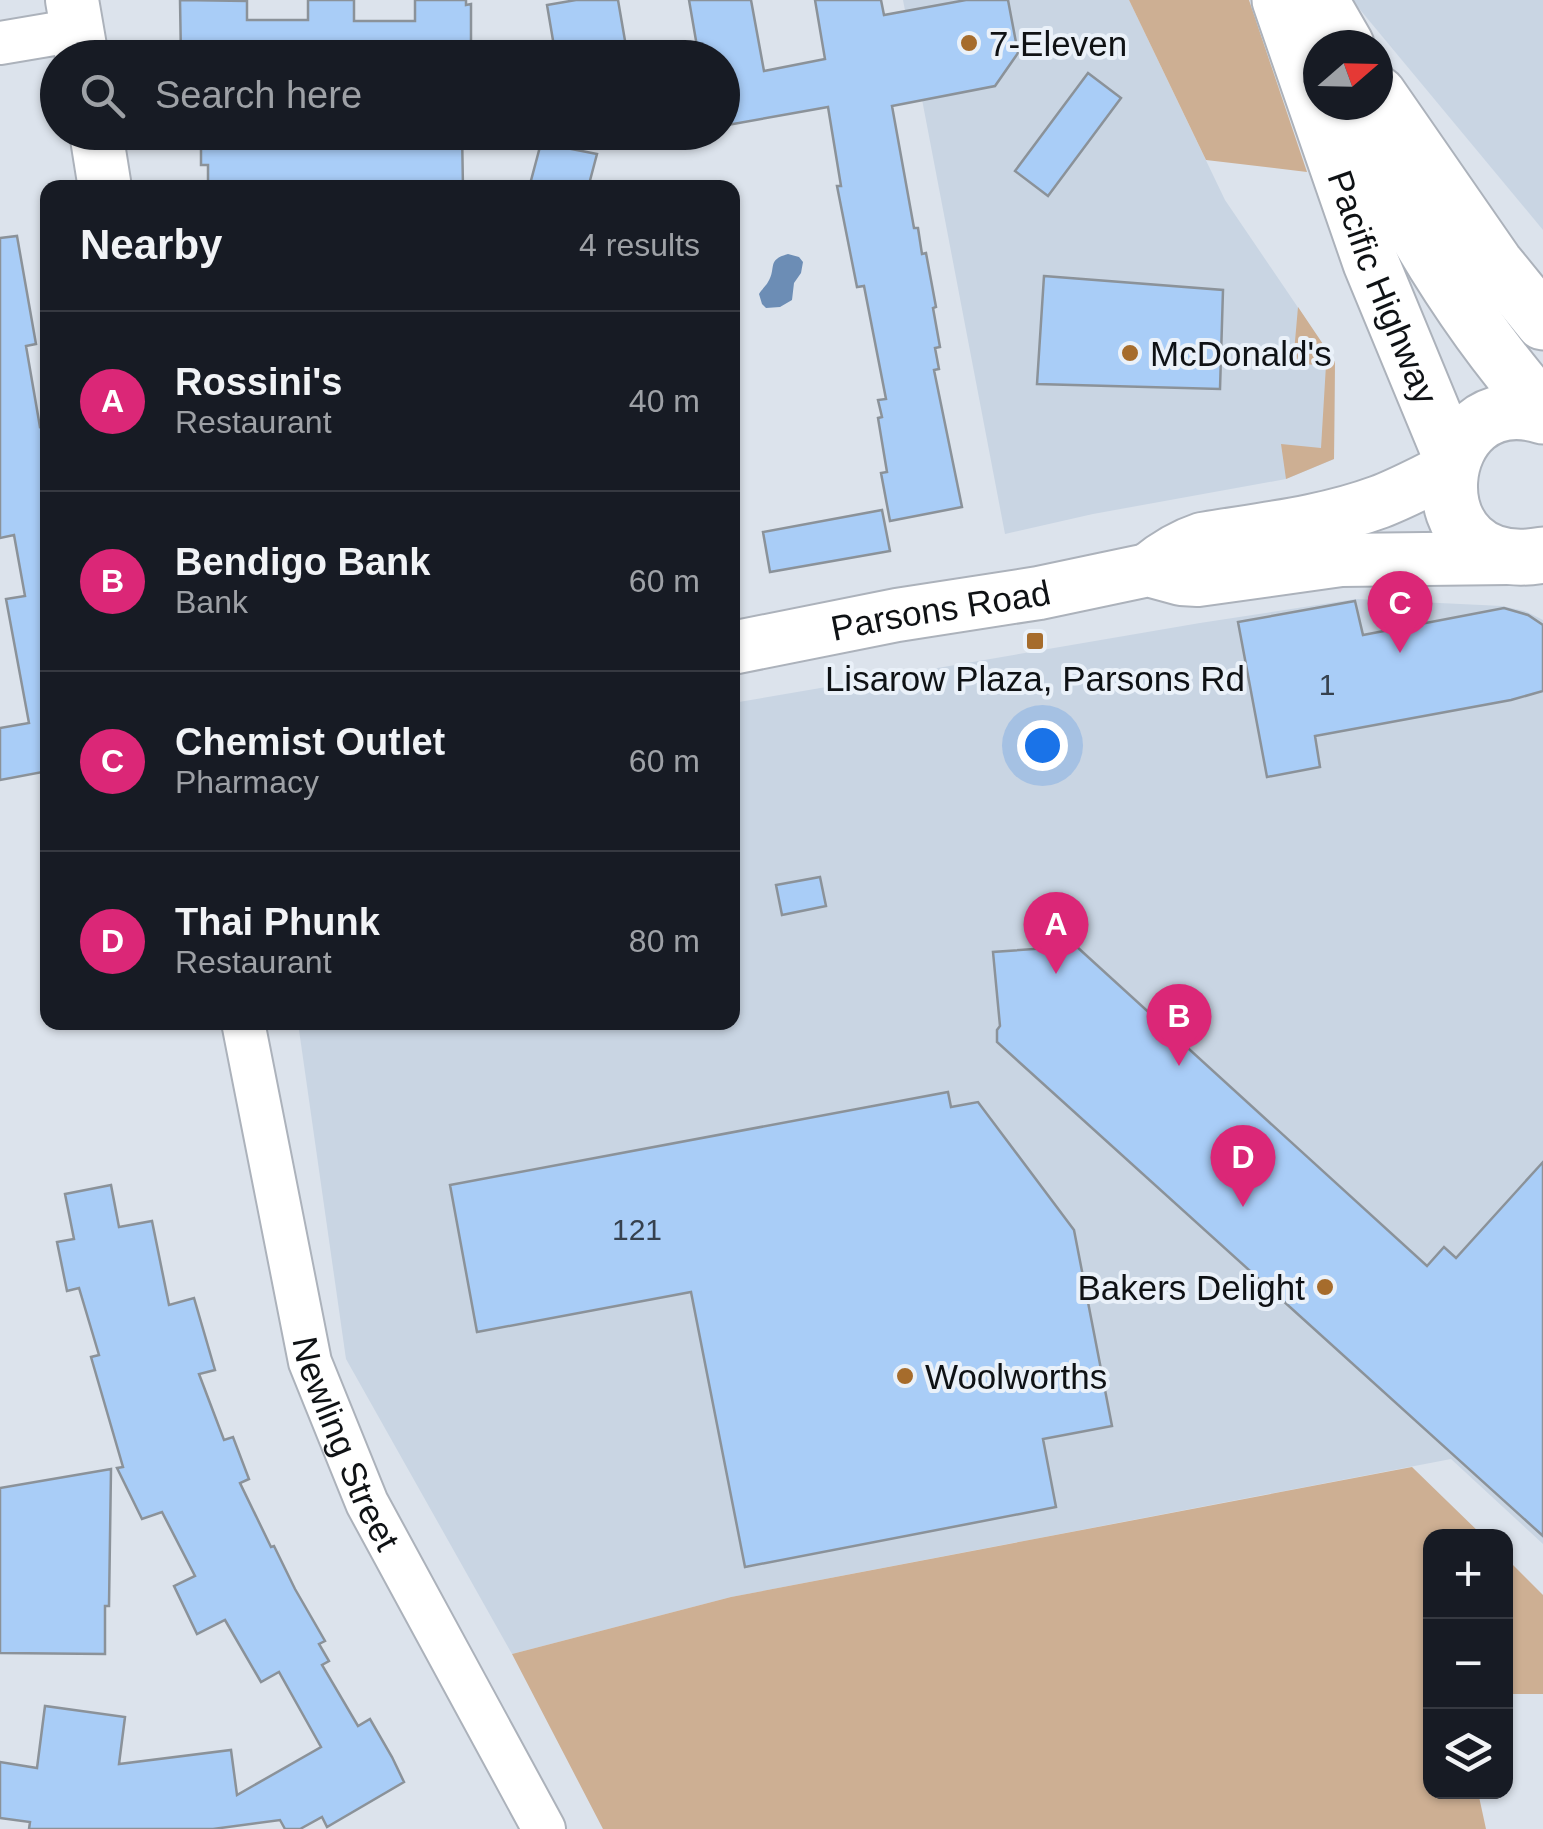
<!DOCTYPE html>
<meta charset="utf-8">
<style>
body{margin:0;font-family:Helvetica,sans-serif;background:#20242c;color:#f1f3f6}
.controls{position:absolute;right:30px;bottom:30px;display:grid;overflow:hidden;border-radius:20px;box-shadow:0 2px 8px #0004}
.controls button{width:90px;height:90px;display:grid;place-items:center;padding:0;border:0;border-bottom:2px solid #363941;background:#171b24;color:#f1f3f6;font:50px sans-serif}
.compass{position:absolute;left:1303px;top:30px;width:90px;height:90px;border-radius:50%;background:#171b24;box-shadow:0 2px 8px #0004;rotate:70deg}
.you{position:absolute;left:1042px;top:745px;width:35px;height:35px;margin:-25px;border:8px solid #fff;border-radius:50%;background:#1a73e8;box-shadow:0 0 0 15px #1a73e833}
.badge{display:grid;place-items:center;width:65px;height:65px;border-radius:50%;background:#db2777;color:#fff;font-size:32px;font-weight:700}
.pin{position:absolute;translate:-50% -82px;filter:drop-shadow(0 2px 5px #0008)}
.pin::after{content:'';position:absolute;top:52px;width:35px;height:30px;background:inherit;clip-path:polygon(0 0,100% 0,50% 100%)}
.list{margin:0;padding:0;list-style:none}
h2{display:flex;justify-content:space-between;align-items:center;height:130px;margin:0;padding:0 40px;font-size:42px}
h2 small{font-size:32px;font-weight:400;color:#9ea1a6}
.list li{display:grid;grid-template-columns:65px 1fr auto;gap:30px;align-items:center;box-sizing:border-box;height:180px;padding:0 40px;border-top:2px solid #363941}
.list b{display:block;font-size:38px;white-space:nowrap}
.list p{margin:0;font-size:32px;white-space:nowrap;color:#9ea1a6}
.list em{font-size:32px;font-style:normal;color:#9ea1a6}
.icon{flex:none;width:55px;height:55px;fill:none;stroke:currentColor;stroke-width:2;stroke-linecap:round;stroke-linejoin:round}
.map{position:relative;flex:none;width:1543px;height:1829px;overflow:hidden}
.search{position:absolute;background:#171b24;box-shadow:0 2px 8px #0004;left:40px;top:40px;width:700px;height:110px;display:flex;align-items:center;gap:25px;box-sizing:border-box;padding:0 35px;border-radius:55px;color:#9ea1a6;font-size:38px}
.panel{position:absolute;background:#171b24;box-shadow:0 2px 8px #0004;left:40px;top:180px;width:700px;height:850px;border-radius:20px}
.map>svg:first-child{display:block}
.built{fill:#c9d5e3}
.green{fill:#cdaf93}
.water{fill:#6c8db5}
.building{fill:#a9cdf7;stroke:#8b9299;stroke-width:2.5}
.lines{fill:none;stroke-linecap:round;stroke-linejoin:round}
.minor-casing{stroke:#acb2bb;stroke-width:46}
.tertiary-casing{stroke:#acb2bb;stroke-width:56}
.primary-casing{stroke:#acb2bb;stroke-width:59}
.minor{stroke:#fff;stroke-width:42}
.tertiary{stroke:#fff;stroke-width:52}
.primary{stroke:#fff;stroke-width:55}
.poi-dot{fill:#a66c2c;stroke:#eaf1f9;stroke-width:4}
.labels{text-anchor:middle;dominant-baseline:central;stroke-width:8;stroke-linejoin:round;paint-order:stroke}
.number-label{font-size:30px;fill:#36414e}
.poi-label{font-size:35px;fill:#0f1215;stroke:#eaf1f9;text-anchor:start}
.street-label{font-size:35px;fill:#0f1215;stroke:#eaf1f9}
</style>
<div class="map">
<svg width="1543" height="1829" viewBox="0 0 1543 1829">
<rect width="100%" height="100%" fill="#dce3ec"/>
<!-- built -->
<g class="built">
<path d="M 903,0 L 1129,0 L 1225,200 L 1335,362 L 1334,459 L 1286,479 L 1093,514 L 1005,534 Z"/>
<path d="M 1352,0 L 1543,0 L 1543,230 Z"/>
<path d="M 1356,599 L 1502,606 L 1525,611 L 1543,620 L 1543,1544 L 1451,1459 L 731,1597 L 512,1654 L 346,1359 L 298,1023 L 732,1022 L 733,703 L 1200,623 Z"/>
</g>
<!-- green -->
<g class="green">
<path d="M 1129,0 L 1249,0 L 1307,172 L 1206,160 Z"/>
<path d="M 1298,307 L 1335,362 L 1334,459 L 1286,479 L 1281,444 L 1321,448 L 1326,365 L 1293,364 Z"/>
<path d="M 1412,1467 L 1483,1536 L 1430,1536 L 1430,1792 L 1478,1792 L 1486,1829 L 603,1829 L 512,1654 L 731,1597 Z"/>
<path d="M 1506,1558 L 1543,1595 L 1543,1694 L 1506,1694 Z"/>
</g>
<!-- water -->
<path class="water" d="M 788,254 L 799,257 L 803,262 L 801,273 L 794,283 L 792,300 L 780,307 L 766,308 L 762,304 L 759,294 C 761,290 766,286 768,282 C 777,268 766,260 788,254 Z"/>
<!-- building -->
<g class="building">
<path d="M 180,0 L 247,1 L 247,20 L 308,20 L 308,0 L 354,0 L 354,21 L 415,21 L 415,0 L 466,0 L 466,5 L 471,4 L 471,52 L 354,52 L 354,58 L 181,58 Z"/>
<path d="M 576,0 L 618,0 L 628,58 L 556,58 L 547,5 Z"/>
<path d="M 689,0 L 751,0 L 764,71 L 825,59 L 815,0 L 881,0 L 884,15 L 966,0 L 1008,0 L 1018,53 L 995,86 L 892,106 L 914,228 L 918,228 L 922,254 L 926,253 L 936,307 L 933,308 L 940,347 L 935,348 L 939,369 L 934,370 L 962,507 L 890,521 L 881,473 L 887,472 L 878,418 L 882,417 L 878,400 L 886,399 L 864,286 L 857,287 L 837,186 L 841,186 L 828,107 L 722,126 L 722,58 L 699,58 Z"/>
<path d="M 1088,73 L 1121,98 L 1048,196 L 1015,171 Z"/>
<path d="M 201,132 L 462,132 L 463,188 L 208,188 L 208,165 L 201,165 Z"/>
<path d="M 541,143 L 597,154 L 588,188 L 529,188 Z"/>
<path d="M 17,236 L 36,344 L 26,346 L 40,427 L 48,426 L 48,771 L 0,780 L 0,728 L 29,723 L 6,599 L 25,596 L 14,535 L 0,538 L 0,238 Z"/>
<path d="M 1044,276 L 1223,290 L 1220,389 L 1037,384 Z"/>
<path d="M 882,510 L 890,551 L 770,572 L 763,532 Z"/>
<path d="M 1355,601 L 1363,635 L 1504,608 L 1528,615 L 1543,625 L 1543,691 L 1511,700 L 1315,736 L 1320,767 L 1267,777 L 1238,622 Z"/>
<path d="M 820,877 L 826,906 L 782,915 L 776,885 Z"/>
<path d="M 1076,946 L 1427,1266 L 1444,1247 L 1456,1258 L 1543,1162 L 1543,1536 L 997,1042 L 997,1030 L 1000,1026 L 993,952 Z"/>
<path d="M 948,1092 L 951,1107 L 978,1102 L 1074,1230 L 1112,1426 L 1043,1439 L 1056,1507 L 745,1567 L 691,1292 L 477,1332 L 450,1185 Z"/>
<path d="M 111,1185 L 119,1227 L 152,1221 L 169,1305 L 194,1298 L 215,1370 L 199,1374 L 224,1440 L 233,1437 L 249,1479 L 240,1483 L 271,1547 L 274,1546 L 295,1589 L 325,1641 L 319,1644 L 329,1661 L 322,1665 L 358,1726 L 370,1719 L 392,1757 L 404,1782 L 327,1827 L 322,1817 L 300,1829 L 285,1829 L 280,1820 L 213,1829 L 29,1829 L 30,1822 L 0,1818 L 0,1762 L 37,1768 L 45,1706 L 125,1717 L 119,1764 L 231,1750 L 237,1795 L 321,1747 L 279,1672 L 261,1682 L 225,1620 L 197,1634 L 174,1586 L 195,1576 L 162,1512 L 142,1519 L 117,1468 L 123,1467 L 91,1357 L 99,1355 L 79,1288 L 67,1291 L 57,1242 L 74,1239 L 65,1194 Z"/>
<path d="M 111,1469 L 109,1606 L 105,1606 L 105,1654 L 0,1653 L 0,1488 Z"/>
</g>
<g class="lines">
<defs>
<g id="minor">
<path d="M 0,43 L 77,30"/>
<path id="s1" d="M 243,1022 L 310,1362 L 367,1503 L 544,1829"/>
</g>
<g id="tertiary">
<path d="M 72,0 L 82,58"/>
<path d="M 96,132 L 105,188"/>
<path d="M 1148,570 C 1165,556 1181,546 1202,539 C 1261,529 1322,523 1379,502 C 1403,493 1426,480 1450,469"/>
<path id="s2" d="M 732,648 L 897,615 L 1039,593 L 1148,570 L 1181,579 L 1198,580 L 1341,560 L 1509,558"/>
</g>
<g id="primary">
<path id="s3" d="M 1280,0 L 1371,263 L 1452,459"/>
<path d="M 1320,0 L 1346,45"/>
<path d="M 1378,94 L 1495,263 L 1543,322"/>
<path d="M 1350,105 C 1401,215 1462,319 1543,410"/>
<path d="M 1543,416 C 1428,380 1409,580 1543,555"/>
</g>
</defs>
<!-- minor casing -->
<use href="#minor" class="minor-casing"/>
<!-- tertiary casing -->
<use href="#tertiary" class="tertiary-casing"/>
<!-- primary casing -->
<use href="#primary" class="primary-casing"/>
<!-- minor -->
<use href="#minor" class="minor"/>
<!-- tertiary -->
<use href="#tertiary" class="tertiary"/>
<!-- primary -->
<use href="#primary" class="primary"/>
</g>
<!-- markers -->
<g class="poi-dot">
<circle cx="969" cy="43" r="10"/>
<circle cx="1130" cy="353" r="10"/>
<rect x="1025" y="631" width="20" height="20" rx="5"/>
<circle cx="1325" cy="1287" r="10"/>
<circle cx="905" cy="1376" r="10"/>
</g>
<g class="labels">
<!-- number labels -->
<g class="number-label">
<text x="1327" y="684">1</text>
<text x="637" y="1229">121</text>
</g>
<!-- poi labels -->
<g class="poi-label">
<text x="989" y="43">7-Eleven</text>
<text x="1150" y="353">McDonald's</text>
<text x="1035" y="678" text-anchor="middle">Lisarow Plaza, Parsons Rd</text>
<text x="1305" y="1287" text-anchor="end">Bakers Delight</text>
<text x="925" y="1376">Woolworths</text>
</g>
<!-- street labels -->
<g class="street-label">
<text stroke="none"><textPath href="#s3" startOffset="305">Pacific Highway</textPath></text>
<text stroke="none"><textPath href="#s2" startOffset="212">Parsons Road</textPath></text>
<text stroke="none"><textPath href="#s1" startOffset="435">Newling Street</textPath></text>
</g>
</g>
</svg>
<div class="controls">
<button>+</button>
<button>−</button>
<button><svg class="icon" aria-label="layers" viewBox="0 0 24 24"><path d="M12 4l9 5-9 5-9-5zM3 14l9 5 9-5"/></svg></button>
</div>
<svg class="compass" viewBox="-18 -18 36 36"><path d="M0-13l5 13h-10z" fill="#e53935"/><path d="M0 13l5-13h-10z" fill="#9ea1a6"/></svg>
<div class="you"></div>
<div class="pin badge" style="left:1056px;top:974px">A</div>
<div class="pin badge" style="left:1179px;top:1066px">B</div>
<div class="pin badge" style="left:1400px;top:653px">C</div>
<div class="pin badge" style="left:1243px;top:1207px">D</div>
<div class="search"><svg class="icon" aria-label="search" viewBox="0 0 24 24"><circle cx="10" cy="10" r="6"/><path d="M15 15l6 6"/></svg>Search here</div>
<section class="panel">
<h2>Nearby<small>4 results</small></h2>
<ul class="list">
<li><span class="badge">A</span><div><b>Rossini's</b><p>Restaurant</p></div><em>40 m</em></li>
<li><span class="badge">B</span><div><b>Bendigo Bank</b><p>Bank</p></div><em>60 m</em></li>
<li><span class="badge">C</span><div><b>Chemist Outlet</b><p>Pharmacy</p></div><em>60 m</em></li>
<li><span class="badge">D</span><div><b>Thai Phunk</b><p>Restaurant</p></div><em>80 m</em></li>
</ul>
</section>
</div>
